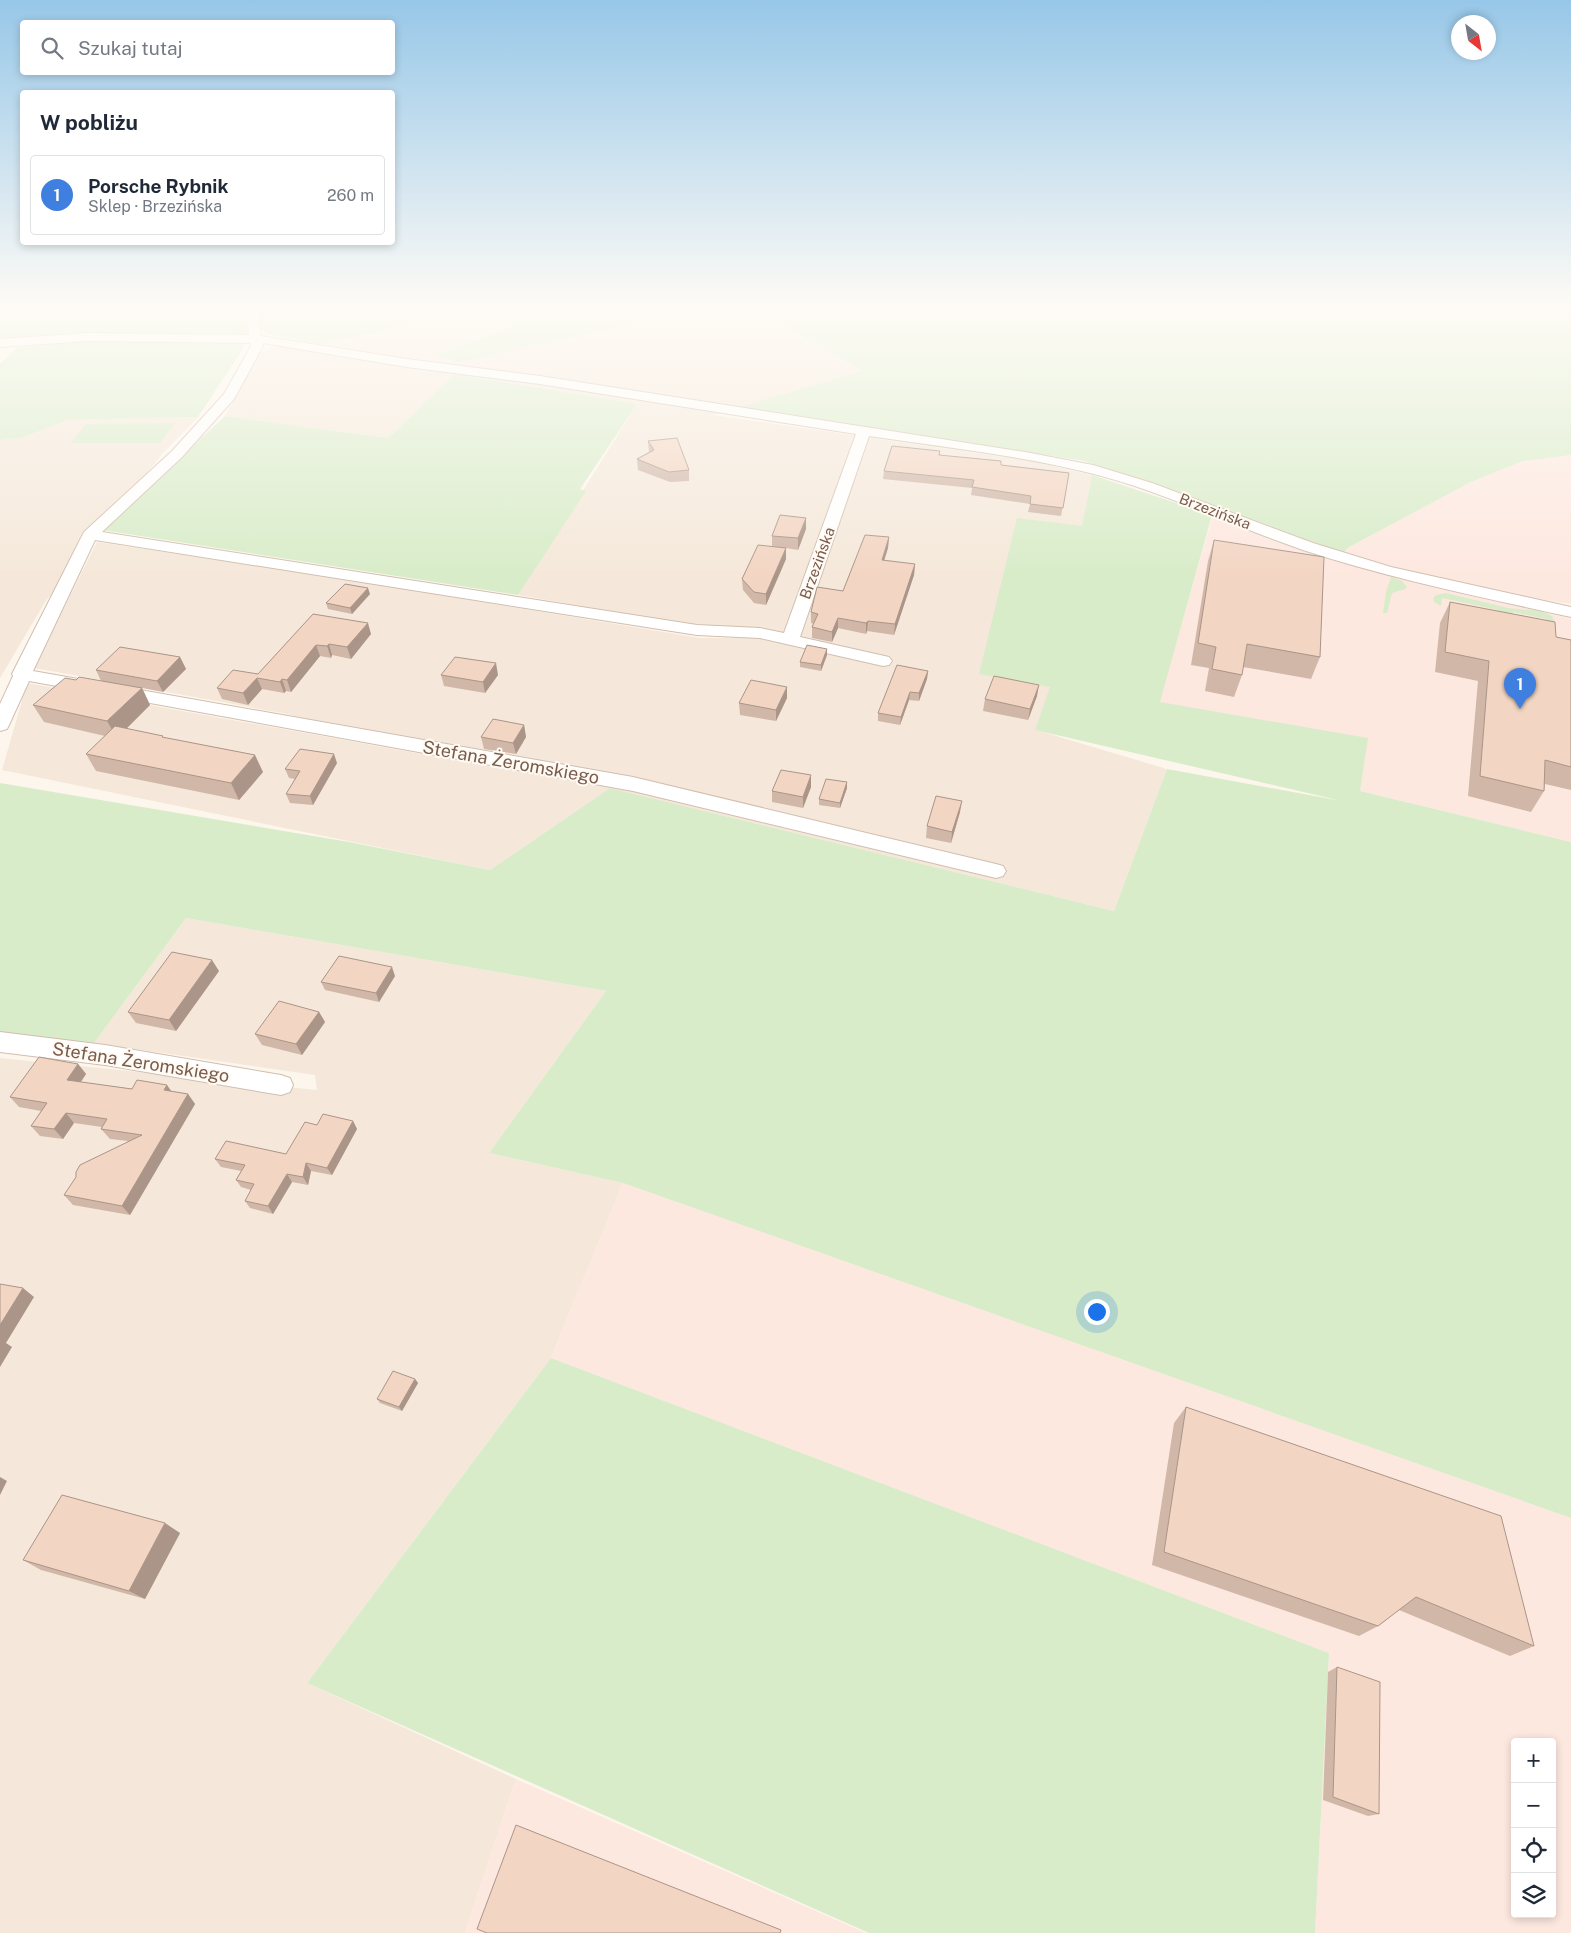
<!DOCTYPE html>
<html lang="pl">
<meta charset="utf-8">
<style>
body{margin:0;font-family:"Public Sans",sans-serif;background:#f6f6f7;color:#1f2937}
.controls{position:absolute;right:15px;bottom:15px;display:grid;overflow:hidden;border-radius:5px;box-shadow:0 2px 8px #0003}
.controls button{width:45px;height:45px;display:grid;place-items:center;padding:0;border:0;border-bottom:1px solid #e0e1e3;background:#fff;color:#1f2937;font:25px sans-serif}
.compass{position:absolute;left:1451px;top:15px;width:45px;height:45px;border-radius:50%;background:#fff;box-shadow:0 2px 8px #0003;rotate:149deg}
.you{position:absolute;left:1096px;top:1311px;width:18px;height:18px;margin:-12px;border:4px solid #fff;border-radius:50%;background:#1a73e8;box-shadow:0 0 0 8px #1a73e833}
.badge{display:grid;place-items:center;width:32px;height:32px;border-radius:50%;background:#7c3aed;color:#fff;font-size:16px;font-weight:700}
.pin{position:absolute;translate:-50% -41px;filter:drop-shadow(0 1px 2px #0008)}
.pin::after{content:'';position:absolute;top:26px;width:18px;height:15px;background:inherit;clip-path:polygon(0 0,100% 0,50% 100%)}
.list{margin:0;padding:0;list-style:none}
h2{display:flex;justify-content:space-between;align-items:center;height:65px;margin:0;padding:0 20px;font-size:21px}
h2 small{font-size:16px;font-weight:400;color:#747a83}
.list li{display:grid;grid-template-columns:32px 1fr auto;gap:15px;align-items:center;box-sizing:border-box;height:80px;margin:0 10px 10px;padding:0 10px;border:1px solid #e0e1e3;border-radius:5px}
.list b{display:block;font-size:19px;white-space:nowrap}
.list p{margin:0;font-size:16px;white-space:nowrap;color:#747a83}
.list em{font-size:16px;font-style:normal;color:#747a83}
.icon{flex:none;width:28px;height:28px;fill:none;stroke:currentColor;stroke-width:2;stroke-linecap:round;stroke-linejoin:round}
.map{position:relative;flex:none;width:1571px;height:1933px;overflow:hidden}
.search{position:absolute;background:#fff;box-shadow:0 2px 8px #0003;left:20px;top:20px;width:375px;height:55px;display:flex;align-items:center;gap:12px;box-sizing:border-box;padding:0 18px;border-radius:5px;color:#747a83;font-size:19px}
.panel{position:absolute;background:#fff;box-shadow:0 2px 8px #0003;left:20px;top:90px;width:375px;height:155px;border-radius:5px}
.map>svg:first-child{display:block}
.residential{fill:#f5e8da}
.commercial{fill:#fde8e0;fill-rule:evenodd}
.green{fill:#d8ecc9}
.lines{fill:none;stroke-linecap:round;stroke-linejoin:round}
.minor-casing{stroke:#d1beb0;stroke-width:2}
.minor{fill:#fff;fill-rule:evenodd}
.wall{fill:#d1b7a8}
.shaded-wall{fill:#aa9588}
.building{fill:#f3d5c3;stroke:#aa9588}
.labels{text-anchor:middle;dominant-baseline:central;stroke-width:4;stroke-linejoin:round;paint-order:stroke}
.far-street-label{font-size:15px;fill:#7a5c4d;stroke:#fffaf3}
.street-label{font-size:18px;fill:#7a5c4d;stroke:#fffaf3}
</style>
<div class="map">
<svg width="1571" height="1933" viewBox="0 0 1571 1933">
<rect width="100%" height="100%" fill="#fdf6ec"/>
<!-- residential -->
<g class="residential">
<path d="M 497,307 L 518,307 L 513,327 L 437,354 L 710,307 L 755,307 L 772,319 L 864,371 L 713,415 L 1031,461 L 1092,475 L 1051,687 L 1036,730 L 1167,769 L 1114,911 L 610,788 L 490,870 L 2,770 L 27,683 L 594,785 L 282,713 L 34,668 L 97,542 L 332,577 L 700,638 L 765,638 L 518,595 L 637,404 L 455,374 L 388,438 L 225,416 L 260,353 L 287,339 L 320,344 Z"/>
<path d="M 198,417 L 162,454 L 45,602 L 0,678 L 0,440 L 21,438 L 68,420 Z"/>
<path d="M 186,918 L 606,991 L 489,1153 L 623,1183 L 551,1358 L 307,1683 L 516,1779 L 465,1933 L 0,1933 L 0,1058 L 317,1090 L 315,1075 L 94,1043 Z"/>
</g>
<!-- commercial -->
<g class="commercial">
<path d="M 1571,455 L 1571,604 L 1504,594 L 1385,566 L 1343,553 L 1349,547 L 1473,481 L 1523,461 Z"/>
<path d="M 1214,511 L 1390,575 L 1571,619 L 1571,842 L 1356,790 L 1159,702 Z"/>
<path d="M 623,1183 L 1571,1518 L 1571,1933 L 1315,1933 L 1329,1653 L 551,1358 ZM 1515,1742 L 1552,1742 L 1552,1914 L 1515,1914 Z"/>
<path d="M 516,1779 L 866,1933 L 465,1933 Z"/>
</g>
<!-- green -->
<g class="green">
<path d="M 0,307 L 242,307 L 239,314 L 246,313 L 247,337 L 61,335 L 0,340 Z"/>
<path d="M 275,307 L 497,307 L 320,344 L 267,334 L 259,326 L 261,310 Z"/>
<path d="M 518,307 L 710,307 L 460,362 L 436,355 L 512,327 Z"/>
<path d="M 755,307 L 1571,307 L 1571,455 L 1523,461 L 1473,481 L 1349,547 L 1343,553 L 1151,483 L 1084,461 L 740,407 L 863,371 L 772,319 Z"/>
<path d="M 72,340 L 244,344 L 242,350 L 198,417 L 68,420 L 21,438 L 0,440 L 0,364 L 17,348 Z"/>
<path d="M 455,374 L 637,404 L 580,489 L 586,491 L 518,595 L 102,530 L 225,416 L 388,438 Z"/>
<path d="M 175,423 L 160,443 L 71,443 L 86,424 Z"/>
<path d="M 1092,475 L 1212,515 L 1160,702 L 1368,738 L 1360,791 L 1571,842 L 1571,1518 L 623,1183 L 489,1153 L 606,991 L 186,918 L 94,1043 L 0,1037 L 0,783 L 349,842 L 490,870 L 610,788 L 1114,911 L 1167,769 L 1342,801 L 1035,730 L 1050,687 L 979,674 L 1017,518 L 1082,526 Z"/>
<path d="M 1391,577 L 1402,581 L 1407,587 L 1405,589 L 1392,593 L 1387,613 L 1383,613 L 1386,592 Z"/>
<path d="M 1446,593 L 1508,608 L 1540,611 L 1552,616 L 1555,623 L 1546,627 L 1546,619 L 1513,612 L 1512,616 L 1499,614 L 1498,610 L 1442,598 L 1441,606 L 1434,602 L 1433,598 L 1436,595 Z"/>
<path d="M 551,1358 L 1329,1653 L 1315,1933 L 869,1933 L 307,1683 Z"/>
</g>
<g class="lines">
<defs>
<g id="minor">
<path d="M 251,307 L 263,307 L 258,319 L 261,336 L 407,359 L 540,376 L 1025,452 L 1093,465 L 1152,483 L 1313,543 L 1391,567 L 1571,607 L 1571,617 C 1481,597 1391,579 1303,550 C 1232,526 1163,491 1090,473 C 1018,455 942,447 869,436 L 800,637 L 889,657 L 892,661 L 889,665 L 883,666 L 760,638 L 697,635 L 95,540 L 33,671 L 633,777 L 996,864 L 1003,866 L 1006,871 L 1003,876 L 996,878 L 633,791 L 29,681 L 9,725 L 7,729 L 0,731 L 0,704 L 13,676 L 12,674 L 84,532 L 172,451 L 224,394 L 251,346 L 250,343 L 88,341 L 0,347 L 0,339 L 88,333 L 249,335 L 246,319 ZM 263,343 L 407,367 L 540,384 L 856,434 L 784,633 L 760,628 L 697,625 L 102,532 L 182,457 L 234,399 L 263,346 Z"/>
<path d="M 0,1032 L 105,1045 L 281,1075 L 290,1078 L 293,1085 L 290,1092 L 281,1095 L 105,1065 L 0,1052 Z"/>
</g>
</defs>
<!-- minor casing -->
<use href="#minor" class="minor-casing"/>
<!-- minor -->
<use href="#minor" class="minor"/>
</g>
<!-- wall -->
<g class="wall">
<path d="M 648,441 L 689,470 L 689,481 L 670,482 L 638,470 L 637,459 L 649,452 Z"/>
<path d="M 940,451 L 940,455 L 1001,465 L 1069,473 L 1061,516 L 1028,512 L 1030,504 L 971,495 L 972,488 L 883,479 L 884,471 Z"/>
<path d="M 806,529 L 798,550 L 786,548 L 786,559 L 766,605 L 754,603 L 743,590 L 742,579 L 772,546 L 772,536 Z"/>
<path d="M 889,537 L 888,548 L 884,560 L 915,564 L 914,575 L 894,635 L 867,631 L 866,634 L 838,628 L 832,642 L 812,638 L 812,627 L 814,624 L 811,623 L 811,612 L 843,591 Z"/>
<path d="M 1214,540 L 1320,657 L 1311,679 L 1243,667 L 1242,675 L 1234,697 L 1205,691 L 1209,668 L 1191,665 L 1208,561 Z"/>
<path d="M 370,594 L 352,614 L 328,609 L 326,603 Z"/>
<path d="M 1450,602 L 1556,637 L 1571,640 L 1571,790 L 1545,784 L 1544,791 L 1531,812 L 1468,796 L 1478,681 L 1435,672 L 1440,623 Z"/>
<path d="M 313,614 L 371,634 L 351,659 L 332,655 L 331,658 L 320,656 L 291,692 L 286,691 L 284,693 L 262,689 L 248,705 L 222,699 L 217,688 L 258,674 Z"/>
<path d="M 827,649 L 827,655 L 821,671 L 800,667 L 800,662 Z"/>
<path d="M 180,657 L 186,669 L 163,692 L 142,688 L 150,705 L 126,729 L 164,738 L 263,772 L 239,800 L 96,771 L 86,754 L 105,736 L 44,722 L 33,705 L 101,681 L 96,670 Z"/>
<path d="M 928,671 L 927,679 L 919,701 L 909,700 L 900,725 L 878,721 L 878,713 Z"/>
<path d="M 441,675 L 498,675 L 485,693 L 444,686 Z"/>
<path d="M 1037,696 L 1028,720 L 983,711 L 985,699 Z"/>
<path d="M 787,698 L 776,721 L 740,715 L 739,703 Z"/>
<path d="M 524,725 L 526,737 L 516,754 L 484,749 L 481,737 Z"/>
<path d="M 337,763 L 313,805 L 290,803 L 286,794 L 295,779 L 289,778 L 285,769 Z"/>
<path d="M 847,782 L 847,788 L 840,808 L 819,805 L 819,799 Z"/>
<path d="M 811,787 L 803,808 L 772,802 L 772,791 Z"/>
<path d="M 960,812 L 951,843 L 926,838 L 927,826 Z"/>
<path d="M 219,971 L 176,1031 L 136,1023 L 128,1012 Z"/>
<path d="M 395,976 L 379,1002 L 325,990 L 321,982 Z"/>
<path d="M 319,1012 L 325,1022 L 302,1055 L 262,1045 L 255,1034 Z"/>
<path d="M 78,1064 L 86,1074 L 81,1082 L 132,1089 L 172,1091 L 188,1094 L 195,1104 L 130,1215 L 73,1205 L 64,1195 L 128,1141 L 110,1139 L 101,1129 L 102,1127 L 74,1123 L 63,1139 L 40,1136 L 31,1126 L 41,1111 L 19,1107 L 10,1097 Z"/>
<path d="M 353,1121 L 357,1129 L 332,1175 L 311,1171 L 308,1185 L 292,1182 L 273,1214 L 250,1208 L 245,1201 L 251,1190 L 241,1187 L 236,1180 L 241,1171 L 221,1167 L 215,1159 L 286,1154 L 317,1125 Z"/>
<path d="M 415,1379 L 418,1383 L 402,1411 L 380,1403 L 377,1399 Z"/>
<path d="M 1186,1407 L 1534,1646 L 1510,1656 L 1399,1610 L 1378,1626 L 1359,1636 L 1152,1565 L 1174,1423 Z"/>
<path d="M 180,1533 L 145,1599 L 41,1570 L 23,1560 Z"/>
<path d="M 1337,1667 L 1379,1814 L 1368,1816 L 1323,1800 L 1328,1672 Z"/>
</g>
<!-- shaded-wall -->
<g class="shaded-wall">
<path d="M 806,518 L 806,529 L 798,550 L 798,538 Z"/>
<path d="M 889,537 L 888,548 L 881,571 L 882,560 Z"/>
<path d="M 786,548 L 786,559 L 766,605 L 766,594 Z"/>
<path d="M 915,564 L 914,575 L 894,635 L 895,624 Z"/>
<path d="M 368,588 L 370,594 L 352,614 L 350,608 Z"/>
<path d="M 838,618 L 838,628 L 832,642 L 832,632 Z"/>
<path d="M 868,621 L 867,631 L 866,634 L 866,623 Z"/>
<path d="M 368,623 L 371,634 L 351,659 L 347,647 Z"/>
<path d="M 329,644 L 332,655 L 331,658 L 327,646 Z"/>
<path d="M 316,645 L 320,656 L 291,692 L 287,680 Z"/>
<path d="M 827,649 L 827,655 L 821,671 L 821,665 Z"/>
<path d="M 180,657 L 186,669 L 163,692 L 157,681 Z"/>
<path d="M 496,663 L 498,675 L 485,693 L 483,682 Z"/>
<path d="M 928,671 L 927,679 L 919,701 L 919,693 Z"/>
<path d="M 257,678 L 262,689 L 248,705 L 243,693 Z"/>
<path d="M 282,679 L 286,691 L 284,693 L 280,682 Z"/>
<path d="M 1039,685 L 1037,696 L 1028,720 L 1030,709 Z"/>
<path d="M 787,687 L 787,698 L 776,721 L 776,710 Z"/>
<path d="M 142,688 L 150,705 L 117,738 L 107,721 Z"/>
<path d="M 910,692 L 909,700 L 900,725 L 901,717 Z"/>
<path d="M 524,725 L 526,737 L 516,754 L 513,743 Z"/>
<path d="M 334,754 L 337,763 L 313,805 L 310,796 Z"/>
<path d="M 255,755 L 263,772 L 239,800 L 231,783 Z"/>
<path d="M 811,775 L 811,787 L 803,808 L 803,797 Z"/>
<path d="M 847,782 L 847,788 L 840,808 L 840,803 Z"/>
<path d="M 962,801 L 960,812 L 951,843 L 952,832 Z"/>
<path d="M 212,960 L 219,971 L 176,1031 L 169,1020 Z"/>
<path d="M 392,967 L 395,976 L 379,1002 L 376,993 Z"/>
<path d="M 319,1012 L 325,1022 L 302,1055 L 296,1044 Z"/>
<path d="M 78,1064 L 86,1074 L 75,1090 L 67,1080 Z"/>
<path d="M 167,1085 L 174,1095 L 164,1090 Z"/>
<path d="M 188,1094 L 195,1104 L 130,1215 L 122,1206 Z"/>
<path d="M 66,1113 L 74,1123 L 63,1139 L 54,1129 Z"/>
<path d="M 353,1121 L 357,1129 L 332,1175 L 327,1168 Z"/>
<path d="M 306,1163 L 311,1171 L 308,1185 L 303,1177 Z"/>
<path d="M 287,1174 L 292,1182 L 273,1214 L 268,1206 Z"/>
<path d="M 23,1288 L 34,1297 L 6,1343 L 12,1347 L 0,1367 L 0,1325 Z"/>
<path d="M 415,1379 L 418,1383 L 402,1411 L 399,1407 Z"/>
<path d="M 0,1477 L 7,1481 L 0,1495 Z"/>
<path d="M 165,1523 L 180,1533 L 145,1599 L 129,1591 Z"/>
</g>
<!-- building -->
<g class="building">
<path d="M 677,438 L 689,470 L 669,472 L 637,459 L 654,450 L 648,441 Z"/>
<path d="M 892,446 L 940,451 L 939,455 L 1001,461 L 1001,465 L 1069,473 L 1063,508 L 1030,504 L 1031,496 L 972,487 L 974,480 L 884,471 Z"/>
<path d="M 780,515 L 806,518 L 798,538 L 772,536 Z"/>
<path d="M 865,535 L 889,537 L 882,560 L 915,564 L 895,624 L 868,621 L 866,623 L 838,618 L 832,632 L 812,627 L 818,614 L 811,612 L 817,587 L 843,591 Z"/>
<path d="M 1214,540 L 1324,557 L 1320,657 L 1247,644 L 1242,675 L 1212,669 L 1216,647 L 1198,643 Z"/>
<path d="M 758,545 L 786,548 L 766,594 L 754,592 L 742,579 Z"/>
<path d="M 345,584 L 368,588 L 350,608 L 326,603 Z"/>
<path d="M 1450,602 L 1555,622 L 1556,637 L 1571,640 L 1571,767 L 1545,760 L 1544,791 L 1480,776 L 1489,661 L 1445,652 Z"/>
<path d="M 313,614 L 368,623 L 347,647 L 329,644 L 327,646 L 316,645 L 287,680 L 282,679 L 280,682 L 257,678 L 243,693 L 217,688 L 233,670 L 258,674 Z"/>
<path d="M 807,645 L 827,649 L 821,665 L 800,662 Z"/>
<path d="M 120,647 L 180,657 L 157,681 L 96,670 Z"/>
<path d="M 455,657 L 496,663 L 483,682 L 441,675 Z"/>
<path d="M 897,665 L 928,671 L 919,693 L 910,692 L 901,717 L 878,713 Z"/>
<path d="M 994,676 L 1039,685 L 1030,709 L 985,699 Z"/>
<path d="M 79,677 L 142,688 L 107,721 L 33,705 L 65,678 L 76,680 Z"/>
<path d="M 751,680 L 787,687 L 776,710 L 739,703 Z"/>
<path d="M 493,719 L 524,725 L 513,743 L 481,737 Z"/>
<path d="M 115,726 L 163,736 L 162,737 L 255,755 L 231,783 L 86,754 Z"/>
<path d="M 300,749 L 334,754 L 310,796 L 286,794 L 300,771 L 285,769 Z"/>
<path d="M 781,770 L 811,775 L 803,797 L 772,791 Z"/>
<path d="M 826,779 L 847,782 L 840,803 L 819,799 Z"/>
<path d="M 936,796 L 962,801 L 952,832 L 927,826 Z"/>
<path d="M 172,952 L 212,960 L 169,1020 L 128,1012 Z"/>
<path d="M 339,956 L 392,967 L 376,993 L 321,982 Z"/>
<path d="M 279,1001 L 319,1012 L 296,1044 L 255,1034 Z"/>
<path d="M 39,1057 L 78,1064 L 67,1080 L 132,1089 L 137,1080 L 167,1085 L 164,1090 L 188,1094 L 122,1206 L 64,1195 L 76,1177 L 76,1172 L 80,1165 L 142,1135 L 101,1129 L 107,1119 L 66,1113 L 54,1129 L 31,1126 L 47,1103 L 10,1097 Z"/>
<path d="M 323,1114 L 353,1121 L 327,1168 L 306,1163 L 303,1177 L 287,1174 L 268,1206 L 245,1201 L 254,1184 L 236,1180 L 245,1165 L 215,1159 L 226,1141 L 286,1154 L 305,1122 L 317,1125 Z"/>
<path d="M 0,1284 L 23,1288 L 0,1325 Z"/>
<path d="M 393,1371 L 415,1379 L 399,1407 L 377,1399 Z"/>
<path d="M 1186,1407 L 1501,1516 L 1534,1646 L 1416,1597 L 1378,1626 L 1164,1552 Z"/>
<path d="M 62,1495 L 165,1523 L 129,1591 L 23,1560 Z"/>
<path d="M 1337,1667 L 1380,1682 L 1379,1814 L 1333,1797 Z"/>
<path d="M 516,1825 L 781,1930 L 780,1933 L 487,1933 L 477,1929 Z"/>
</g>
<!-- sky -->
<linearGradient id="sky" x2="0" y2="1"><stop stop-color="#97c7e8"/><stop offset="0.53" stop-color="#fefbf6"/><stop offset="1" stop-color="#fefbf6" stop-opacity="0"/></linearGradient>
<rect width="1571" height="578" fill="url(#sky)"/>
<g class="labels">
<!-- far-street labels -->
<g class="far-street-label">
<text transform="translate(1215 511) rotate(21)">Brzezińska</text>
<text transform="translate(817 563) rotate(-70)">Brzezińska</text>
</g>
<!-- street labels -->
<g class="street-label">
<text transform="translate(511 762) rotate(10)">Stefana Żeromskiego</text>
<text transform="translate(141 1062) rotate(9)">Stefana Żeromskiego</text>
</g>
</g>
</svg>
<div class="controls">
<button>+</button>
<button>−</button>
<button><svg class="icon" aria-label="locate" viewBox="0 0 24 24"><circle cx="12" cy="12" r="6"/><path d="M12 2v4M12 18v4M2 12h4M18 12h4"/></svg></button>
<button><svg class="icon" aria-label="layers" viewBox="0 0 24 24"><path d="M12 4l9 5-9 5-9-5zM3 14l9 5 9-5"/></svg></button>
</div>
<svg class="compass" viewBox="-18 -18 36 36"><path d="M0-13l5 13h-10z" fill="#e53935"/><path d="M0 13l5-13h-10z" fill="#747a83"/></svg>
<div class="you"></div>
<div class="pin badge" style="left:1520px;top:709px;background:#3f7fe0">1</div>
<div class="search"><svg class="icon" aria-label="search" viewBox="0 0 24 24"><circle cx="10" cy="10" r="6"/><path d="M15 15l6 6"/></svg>Szukaj tutaj</div>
<section class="panel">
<h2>W pobliżu<small></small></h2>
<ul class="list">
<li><span class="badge" style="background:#3f7fe0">1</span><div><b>Porsche Rybnik</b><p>Sklep · Brzezińska</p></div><em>260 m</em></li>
</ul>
</section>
</div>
